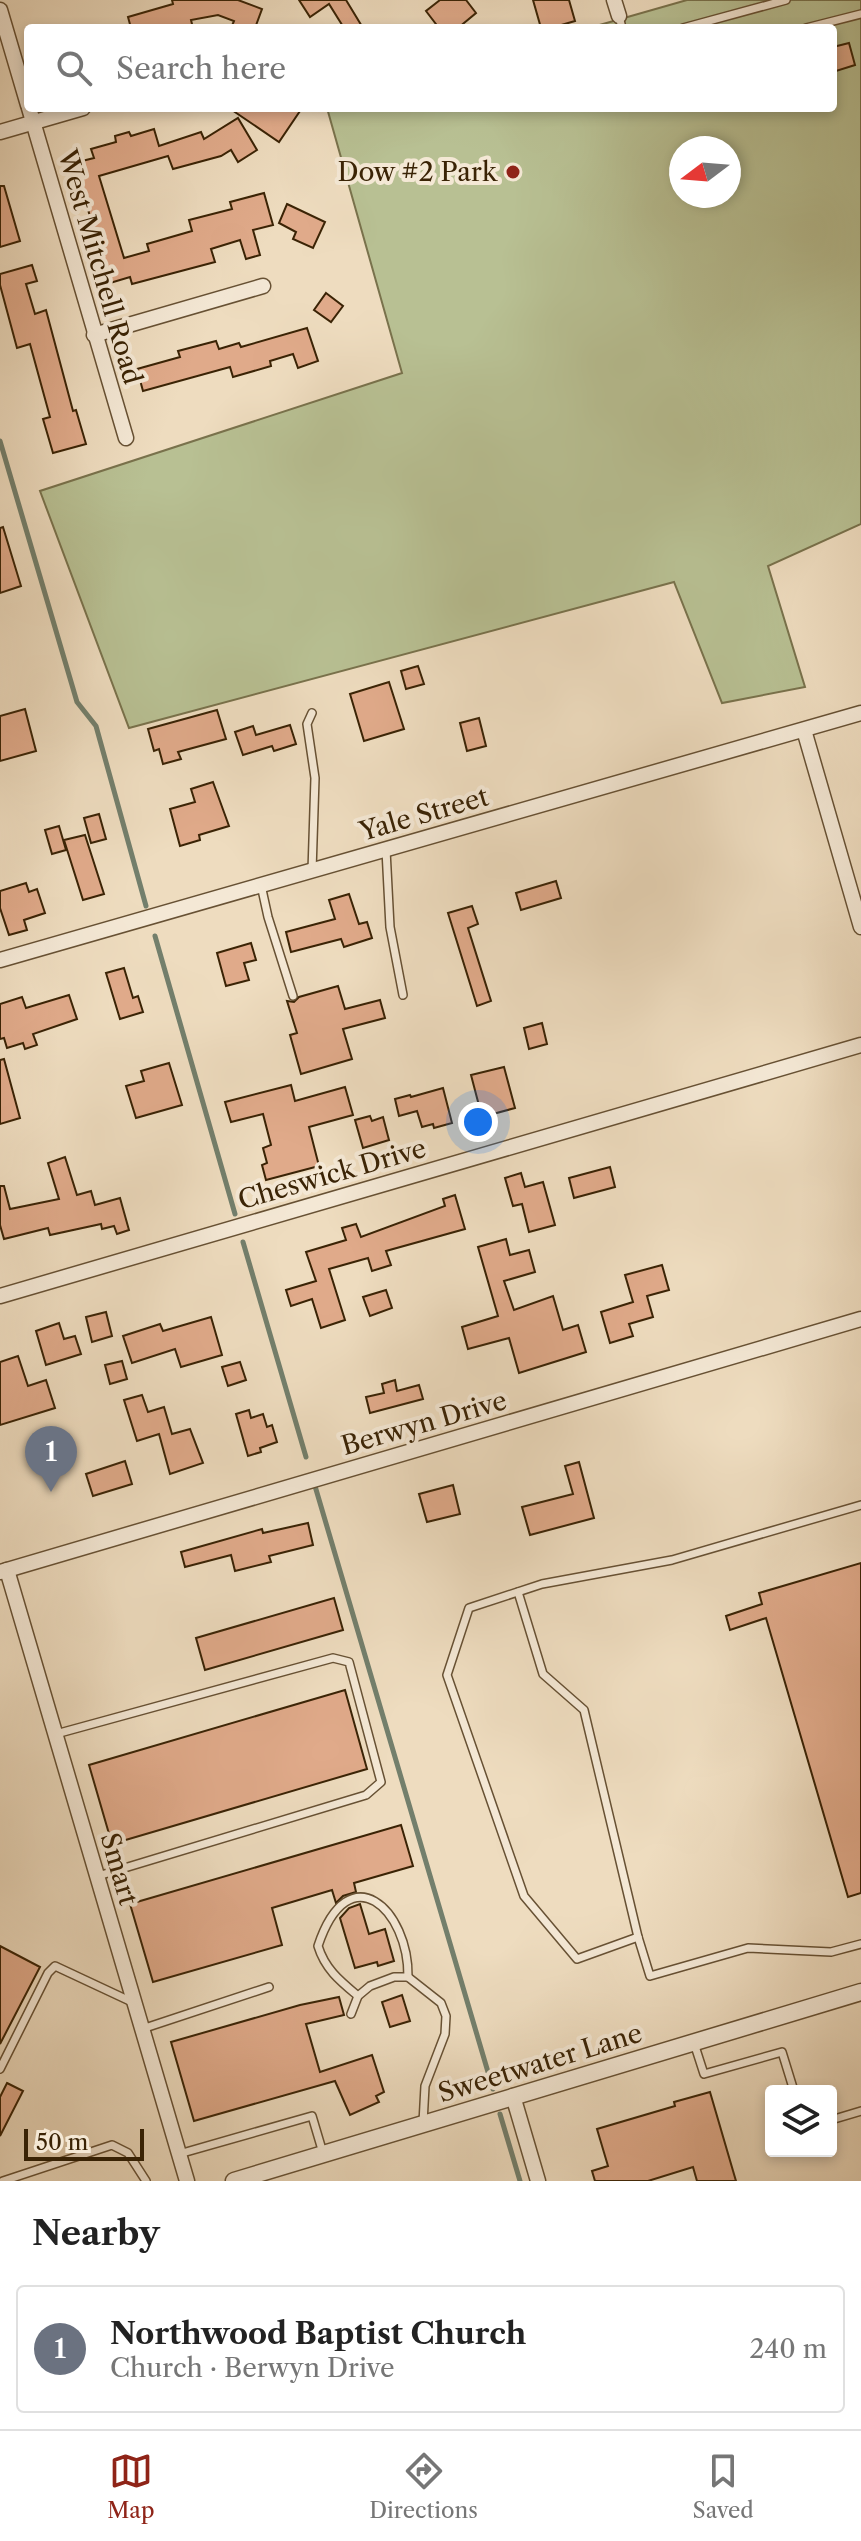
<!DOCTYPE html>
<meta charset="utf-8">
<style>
body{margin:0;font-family:"Libre Caslon Text",serif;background:#f2f2f2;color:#222}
.controls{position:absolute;right:24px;bottom:24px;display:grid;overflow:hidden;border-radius:8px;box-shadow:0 4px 12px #0003}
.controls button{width:72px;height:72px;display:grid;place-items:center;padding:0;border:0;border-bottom:2px solid #e0e0e0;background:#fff;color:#222;font:40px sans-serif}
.compass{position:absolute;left:669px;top:136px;width:72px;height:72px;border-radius:50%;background:#fff;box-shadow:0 4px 12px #0003;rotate:254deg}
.scale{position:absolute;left:24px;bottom:20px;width:120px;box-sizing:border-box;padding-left:8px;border:4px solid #3a2305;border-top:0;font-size:22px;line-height:28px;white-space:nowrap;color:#3a2305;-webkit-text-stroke:6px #f4e8d5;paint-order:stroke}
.you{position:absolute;left:478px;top:1122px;width:28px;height:28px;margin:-20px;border:6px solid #fff;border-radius:50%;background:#1a73e8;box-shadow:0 0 0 12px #1a73e833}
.badge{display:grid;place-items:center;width:52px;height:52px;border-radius:50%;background:#8f2418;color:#fff;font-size:26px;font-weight:700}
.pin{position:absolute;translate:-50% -66px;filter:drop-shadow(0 2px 4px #0008)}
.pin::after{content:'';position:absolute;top:42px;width:28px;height:24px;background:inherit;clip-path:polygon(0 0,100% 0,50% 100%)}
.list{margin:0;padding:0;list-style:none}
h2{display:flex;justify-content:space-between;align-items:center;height:104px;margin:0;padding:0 32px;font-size:34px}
h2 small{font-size:26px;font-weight:400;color:#767676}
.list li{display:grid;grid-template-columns:52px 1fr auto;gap:24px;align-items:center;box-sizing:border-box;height:128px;margin:0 16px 16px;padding:0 16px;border:2px solid #e0e0e0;border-radius:8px}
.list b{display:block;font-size:30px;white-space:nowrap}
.list p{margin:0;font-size:26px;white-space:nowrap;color:#767676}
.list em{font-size:26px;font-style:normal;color:#767676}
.icon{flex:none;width:44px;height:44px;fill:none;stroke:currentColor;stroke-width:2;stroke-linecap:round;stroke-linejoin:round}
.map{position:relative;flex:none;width:861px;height:2181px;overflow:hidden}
.search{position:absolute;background:#fff;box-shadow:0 4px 12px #0003;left:24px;right:24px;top:24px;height:88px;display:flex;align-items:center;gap:20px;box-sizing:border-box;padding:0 28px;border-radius:8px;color:#767676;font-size:30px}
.sheet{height:248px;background:#fff}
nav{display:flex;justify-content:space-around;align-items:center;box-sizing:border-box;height:112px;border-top:2px solid #e0e0e0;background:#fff;font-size:22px;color:#767676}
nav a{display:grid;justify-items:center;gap:4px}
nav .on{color:#8f2418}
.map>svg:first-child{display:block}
.green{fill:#b8c093;stroke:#79724c;stroke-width:2;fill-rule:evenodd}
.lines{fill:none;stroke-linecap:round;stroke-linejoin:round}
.stream{stroke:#737f6c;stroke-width:5}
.building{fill:#e0aa8a;stroke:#3a2305;stroke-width:2}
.service-casing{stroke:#675134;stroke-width:10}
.minor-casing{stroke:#675134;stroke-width:17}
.tertiary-casing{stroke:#675134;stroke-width:19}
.service{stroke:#f4e8d5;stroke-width:7}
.minor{stroke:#f4e8d5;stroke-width:14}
.tertiary{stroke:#f4e8d5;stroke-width:16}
.poi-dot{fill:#8f2418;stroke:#f4e8d5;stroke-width:3}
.labels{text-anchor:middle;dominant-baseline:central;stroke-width:8;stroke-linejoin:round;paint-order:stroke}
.poi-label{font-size:26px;fill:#3a2305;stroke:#f4e8d5;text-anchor:end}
.street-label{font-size:26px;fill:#3a2305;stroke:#f4e8d5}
</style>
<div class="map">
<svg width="861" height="2181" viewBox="0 0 861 2181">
<rect width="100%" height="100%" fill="#eedcbf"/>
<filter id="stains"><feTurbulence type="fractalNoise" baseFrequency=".0025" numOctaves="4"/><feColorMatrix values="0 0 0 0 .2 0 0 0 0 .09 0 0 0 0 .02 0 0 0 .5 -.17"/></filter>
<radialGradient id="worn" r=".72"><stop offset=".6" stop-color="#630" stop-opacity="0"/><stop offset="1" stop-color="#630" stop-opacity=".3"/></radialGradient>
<!-- green -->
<path class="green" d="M 687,0 L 861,0 L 861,524 L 768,566 L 805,687 L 722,703 L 674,582 L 129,728 L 40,491 L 402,373 L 327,108 L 833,108 L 833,28 L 589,28 ZM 681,148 L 729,148 L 729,196 L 681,196 Z"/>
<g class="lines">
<!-- stream -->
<g class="stream">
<path d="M 0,441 L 77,702 L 96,726 L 146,906"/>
<path d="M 155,936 L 235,1214"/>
<path d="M 243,1242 L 306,1457"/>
<path d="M 315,1486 L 493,2089"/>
<path d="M 500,2114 L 520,2181"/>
</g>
</g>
<!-- building -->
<g class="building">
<path d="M 172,0 L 238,0 L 262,9 L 255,28 L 231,28 L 234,21 L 218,15 L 191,20 L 193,28 L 131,28 L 128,17 L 173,4 Z"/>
<path d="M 299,0 L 346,0 L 363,28 L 344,28 L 329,4 L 310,17 Z"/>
<path d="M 440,0 L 466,0 L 476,13 L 458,28 L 439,28 L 426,11 Z"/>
<path d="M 533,0 L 569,0 L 575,21 L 551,28 L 541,28 Z"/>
<path d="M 849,43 L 855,65 L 833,72 L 833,47 Z"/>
<path d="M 229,108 L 302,108 L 279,142 Z"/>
<path d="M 238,118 L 257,150 L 238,162 L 231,150 L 221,156 L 173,169 L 168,156 L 99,176 L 124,258 L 149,251 L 147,244 L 192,231 L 189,220 L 232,209 L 230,202 L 264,193 L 273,225 L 253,230 L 260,255 L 246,259 L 240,240 L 211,249 L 215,262 L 132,284 L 130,277 L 110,283 L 74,163 L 94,158 L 91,149 L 116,142 L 115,136 L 129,132 L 131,136 L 154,129 L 159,146 L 201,132 L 204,139 Z"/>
<path d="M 0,186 L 4,186 L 20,241 L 0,247 Z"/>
<path d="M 287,204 L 325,222 L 313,248 L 293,239 L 296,232 L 279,223 Z"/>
<path d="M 32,265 L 37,281 L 26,284 L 35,314 L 46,310 L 73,411 L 76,410 L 86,444 L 53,453 L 43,419 L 50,417 L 30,344 L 17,348 L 0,285 L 0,274 Z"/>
<path d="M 326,293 L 343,306 L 331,322 L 314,310 Z"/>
<path d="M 307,328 L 318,361 L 298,368 L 293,354 L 270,361 L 271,366 L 233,377 L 230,367 L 143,391 L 137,369 L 180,357 L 178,351 L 216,341 L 219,349 L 239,343 L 241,347 Z"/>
<path d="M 3,527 L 21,586 L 0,593 L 0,528 Z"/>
<path d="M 418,666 L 424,684 L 406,689 L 401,671 Z"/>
<path d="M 389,682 L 404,729 L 364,741 L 350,694 Z"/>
<path d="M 25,709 L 36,751 L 0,761 L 0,716 Z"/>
<path d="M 217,710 L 226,739 L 178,752 L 181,759 L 163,764 L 159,749 L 154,751 L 148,729 Z"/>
<path d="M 479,718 L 486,746 L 467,751 L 460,723 Z"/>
<path d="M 290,725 L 296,744 L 274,751 L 272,746 L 243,755 L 235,732 L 253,726 L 256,735 Z"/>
<path d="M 213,782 L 229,826 L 199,835 L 200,840 L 180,846 L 170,809 L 195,802 L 191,789 Z"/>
<path d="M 99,814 L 106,839 L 91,843 L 84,818 Z"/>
<path d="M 59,826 L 66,850 L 52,854 L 45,830 Z"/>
<path d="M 85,835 L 104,894 L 83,900 L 64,840 Z"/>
<path d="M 556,881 L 561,898 L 521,910 L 516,893 Z"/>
<path d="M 26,883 L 29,892 L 37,889 L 45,913 L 24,920 L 27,930 L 9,935 L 0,908 L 0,891 Z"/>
<path d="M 349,894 L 359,924 L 367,922 L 372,938 L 344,947 L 341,939 L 291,952 L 286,932 L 335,919 L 329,900 Z"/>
<path d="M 472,906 L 478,924 L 468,928 L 491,1001 L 477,1006 L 448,913 Z"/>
<path d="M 251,943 L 256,960 L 244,963 L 249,980 L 226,986 L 217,953 Z"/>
<path d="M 124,968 L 133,998 L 138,996 L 143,1012 L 120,1019 L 106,973 Z"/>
<path d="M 338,986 L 345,1009 L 380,1000 L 385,1018 L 343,1029 L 352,1059 L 301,1074 L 290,1035 L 297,1033 L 287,1001 L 294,1002 L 299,997 Z"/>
<path d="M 69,995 L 77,1019 L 33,1034 L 37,1045 L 25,1049 L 23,1043 L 7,1048 L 4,1038 L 0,1039 L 0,1004 L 22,997 L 26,1008 Z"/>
<path d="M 542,1023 L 547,1044 L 529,1049 L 524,1028 Z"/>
<path d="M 4,1059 L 20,1118 L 0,1124 L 0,1060 Z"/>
<path d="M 169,1063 L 182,1105 L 136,1118 L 126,1086 L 144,1081 L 141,1071 Z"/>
<path d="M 504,1067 L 515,1108 L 482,1117 L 471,1075 Z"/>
<path d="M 291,1085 L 295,1101 L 345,1087 L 353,1115 L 309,1127 L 319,1166 L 266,1180 L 262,1165 L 267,1163 L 263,1148 L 271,1145 L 263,1114 L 231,1122 L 225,1102 Z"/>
<path d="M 443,1088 L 452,1123 L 434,1128 L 433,1124 L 422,1127 L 417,1111 L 399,1116 L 395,1099 L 410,1095 L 411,1097 Z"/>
<path d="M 370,1116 L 372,1121 L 383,1117 L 389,1140 L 363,1148 L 355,1120 Z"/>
<path d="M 65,1157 L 77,1195 L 91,1191 L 95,1205 L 120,1198 L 129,1230 L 117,1234 L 114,1226 L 102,1229 L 101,1224 L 50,1235 L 48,1228 L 4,1239 L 0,1225 L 0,1186 L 4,1186 L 10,1209 L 59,1199 L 48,1163 Z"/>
<path d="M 610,1167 L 615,1187 L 574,1198 L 569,1178 Z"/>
<path d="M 521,1173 L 525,1187 L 543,1182 L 555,1225 L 529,1232 L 522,1204 L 513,1206 L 505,1178 Z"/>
<path d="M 455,1195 L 465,1229 L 386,1251 L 391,1265 L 372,1271 L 368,1258 L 329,1269 L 345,1320 L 321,1328 L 312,1299 L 291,1306 L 286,1290 L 316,1281 L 306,1252 L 346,1240 L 342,1228 L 356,1224 L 361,1237 L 445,1206 L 443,1199 Z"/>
<path d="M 506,1239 L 510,1255 L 529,1250 L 535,1272 L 504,1281 L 514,1310 L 553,1296 L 563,1330 L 578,1325 L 586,1352 L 519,1373 L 509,1338 L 468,1349 L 462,1327 L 498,1316 L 478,1247 Z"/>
<path d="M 662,1265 L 669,1290 L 647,1296 L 653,1317 L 629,1324 L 633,1336 L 610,1343 L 601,1312 L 633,1302 L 625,1275 Z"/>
<path d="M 386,1290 L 392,1308 L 370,1316 L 363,1297 Z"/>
<path d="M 106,1312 L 112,1336 L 92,1342 L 86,1317 Z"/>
<path d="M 211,1317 L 222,1355 L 181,1367 L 175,1349 L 132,1363 L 123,1336 L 160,1324 L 163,1331 Z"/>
<path d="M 59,1323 L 64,1339 L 75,1336 L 81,1354 L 46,1365 L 36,1331 Z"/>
<path d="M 18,1356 L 28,1386 L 46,1380 L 55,1408 L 0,1425 L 0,1362 Z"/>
<path d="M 122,1361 L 127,1379 L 110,1384 L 105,1365 Z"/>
<path d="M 240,1362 L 246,1380 L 228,1386 L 222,1367 Z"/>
<path d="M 395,1380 L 397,1391 L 419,1385 L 423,1399 L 370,1413 L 366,1397 L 384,1393 L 382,1384 Z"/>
<path d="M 142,1395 L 148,1412 L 164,1407 L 172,1434 L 190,1429 L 203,1463 L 170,1474 L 159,1434 L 137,1441 L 124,1400 Z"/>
<path d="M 249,1410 L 251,1418 L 263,1414 L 267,1427 L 272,1425 L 277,1442 L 260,1448 L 261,1452 L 248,1456 L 236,1414 Z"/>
<path d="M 125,1461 L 132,1484 L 93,1496 L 86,1474 Z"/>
<path d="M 579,1462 L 594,1518 L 530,1535 L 522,1507 L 573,1494 L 565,1466 Z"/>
<path d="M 453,1485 L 460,1514 L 427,1522 L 419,1494 Z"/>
<path d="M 308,1523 L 313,1545 L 269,1556 L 271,1562 L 235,1571 L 231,1555 L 185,1567 L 181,1552 L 262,1529 L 263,1533 Z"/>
<path d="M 861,1563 L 861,1893 L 848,1897 L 766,1618 L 730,1630 L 726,1616 L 762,1604 L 759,1593 Z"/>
<path d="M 334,1598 L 343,1630 L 205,1670 L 196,1638 Z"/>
<path d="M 345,1690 L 367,1769 L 112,1844 L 89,1765 Z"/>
<path d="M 401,1825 L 413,1866 L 354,1883 L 356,1892 L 343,1896 L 336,1903 L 332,1890 L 272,1908 L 282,1945 L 153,1982 L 130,1904 Z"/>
<path d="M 360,1904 L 369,1934 L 385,1929 L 394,1961 L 378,1966 L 377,1962 L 355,1968 L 340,1918 L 349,1908 Z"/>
<path d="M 0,1946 L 40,1967 L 0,2044 Z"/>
<path d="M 402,1995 L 410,2021 L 390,2027 L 382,2002 Z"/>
<path d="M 339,1997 L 344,2015 L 306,2024 L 320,2072 L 372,2055 L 384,2092 L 376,2096 L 379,2102 L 350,2115 L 335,2081 L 194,2121 L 171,2042 L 300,2005 Z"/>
<path d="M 7,2083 L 23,2091 L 0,2136 L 0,2097 Z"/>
<path d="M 710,2092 L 736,2181 L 697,2181 L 693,2167 L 648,2181 L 595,2181 L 592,2171 L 608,2166 L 597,2129 L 675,2106 L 674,2102 Z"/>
</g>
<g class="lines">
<defs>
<g id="service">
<path d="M 619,16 L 622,28"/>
<path d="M 683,28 L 786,0"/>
<path d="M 806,28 L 861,14"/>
<path d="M 312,713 L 307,724 L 315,778 L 312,871"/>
<path d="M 386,850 L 390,927 L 403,995"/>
<path d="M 261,885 L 268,917 L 293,996"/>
<path d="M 518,1592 L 543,1674 L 584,1710 L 638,1937 L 650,1976 L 748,1948 L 831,1952 L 861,1944"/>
<path d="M 56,1734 L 333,1658 L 349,1662 L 381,1782 L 366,1795 L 98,1876"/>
<path d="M 638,1937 L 577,1959 L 524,1896 L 447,1675 L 469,1608 L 542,1584 L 672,1560 L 861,1505"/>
<path d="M 358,1996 C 340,1981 325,1969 318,1946 C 349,1853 409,1910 408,1977"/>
<path d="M 351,2014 L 358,1996 L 370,1986 L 394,1977 L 408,1977 L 441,2003 L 446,2016 L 445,2034 L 425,2086 L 423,2123"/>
<path d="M 142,2029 L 269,1987"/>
<path d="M 694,2043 L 704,2074 L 782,2052 L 794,2091"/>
<path d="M 0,2069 L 48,1973 L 55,1966 L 132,2002"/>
<path d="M 831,2120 L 861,2111"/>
<path d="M 179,2154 L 312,2116 L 323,2153"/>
<path d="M 3,2181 L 112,2145 L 128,2153 L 146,2181"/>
</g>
<g id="minor">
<path d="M 614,0 L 619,16"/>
<path d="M 0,10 L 28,105"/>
<path d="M 29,108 L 126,438"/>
<path d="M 0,132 L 83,108"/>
<path d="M 94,335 L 263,286"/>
<path d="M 804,730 L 861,927"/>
<path d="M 0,960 L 861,713"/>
<path d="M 0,1296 L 861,1045"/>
<path d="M 7,1570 L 187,2181"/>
<path d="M 0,1572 L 861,1319"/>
<path d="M 513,2096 L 538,2181"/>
</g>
<path id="tertiary" d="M 234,2181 L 861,1992"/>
</defs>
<!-- service casing -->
<use href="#service" class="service-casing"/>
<!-- minor casing -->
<use href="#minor" class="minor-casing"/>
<!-- tertiary casing -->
<use href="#tertiary" class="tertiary-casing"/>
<!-- service -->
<use href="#service" class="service"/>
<!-- minor -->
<use href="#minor" class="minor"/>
<!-- tertiary -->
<use href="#tertiary" class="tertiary"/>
</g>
<!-- markers -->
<circle class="poi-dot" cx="513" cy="172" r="8"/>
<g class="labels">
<!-- poi labels -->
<g class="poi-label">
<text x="497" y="172">Dow #2 Park</text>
</g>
<!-- street labels -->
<g class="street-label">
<text transform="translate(100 267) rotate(74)">West Mitchell Road</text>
<text transform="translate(424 814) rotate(-16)">Yale Street</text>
<text transform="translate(332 1174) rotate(-16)">Cheswick Drive</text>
<text transform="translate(424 1423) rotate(-16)">Berwyn Drive</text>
<text transform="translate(119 1869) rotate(74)">Smart</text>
<text transform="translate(540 2063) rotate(-17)">Sweetwater Lane</text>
</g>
</g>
<rect width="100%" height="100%" filter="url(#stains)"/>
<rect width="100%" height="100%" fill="url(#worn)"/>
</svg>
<div class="controls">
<button><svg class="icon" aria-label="layers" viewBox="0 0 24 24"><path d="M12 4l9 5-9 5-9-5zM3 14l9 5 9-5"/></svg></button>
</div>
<svg class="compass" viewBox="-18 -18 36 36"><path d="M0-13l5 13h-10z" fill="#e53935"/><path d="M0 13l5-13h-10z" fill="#767676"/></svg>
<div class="scale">50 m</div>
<div class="you"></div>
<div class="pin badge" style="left:51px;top:1492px;background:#6b7280">1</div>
<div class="search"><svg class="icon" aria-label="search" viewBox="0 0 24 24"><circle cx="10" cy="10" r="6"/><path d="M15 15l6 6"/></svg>Search here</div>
</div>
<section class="sheet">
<h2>Nearby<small></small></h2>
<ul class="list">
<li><span class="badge" style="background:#6b7280">1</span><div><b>Northwood Baptist Church</b><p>Church · Berwyn Drive</p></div><em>240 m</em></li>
</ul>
</section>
<nav>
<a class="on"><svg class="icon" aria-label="map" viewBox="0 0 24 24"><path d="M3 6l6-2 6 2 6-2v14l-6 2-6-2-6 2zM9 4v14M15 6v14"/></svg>Map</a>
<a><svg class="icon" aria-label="directions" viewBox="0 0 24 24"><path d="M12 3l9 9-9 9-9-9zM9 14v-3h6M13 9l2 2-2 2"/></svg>Directions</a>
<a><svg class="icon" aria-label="saved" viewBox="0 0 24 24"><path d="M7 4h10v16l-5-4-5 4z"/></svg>Saved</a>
</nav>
